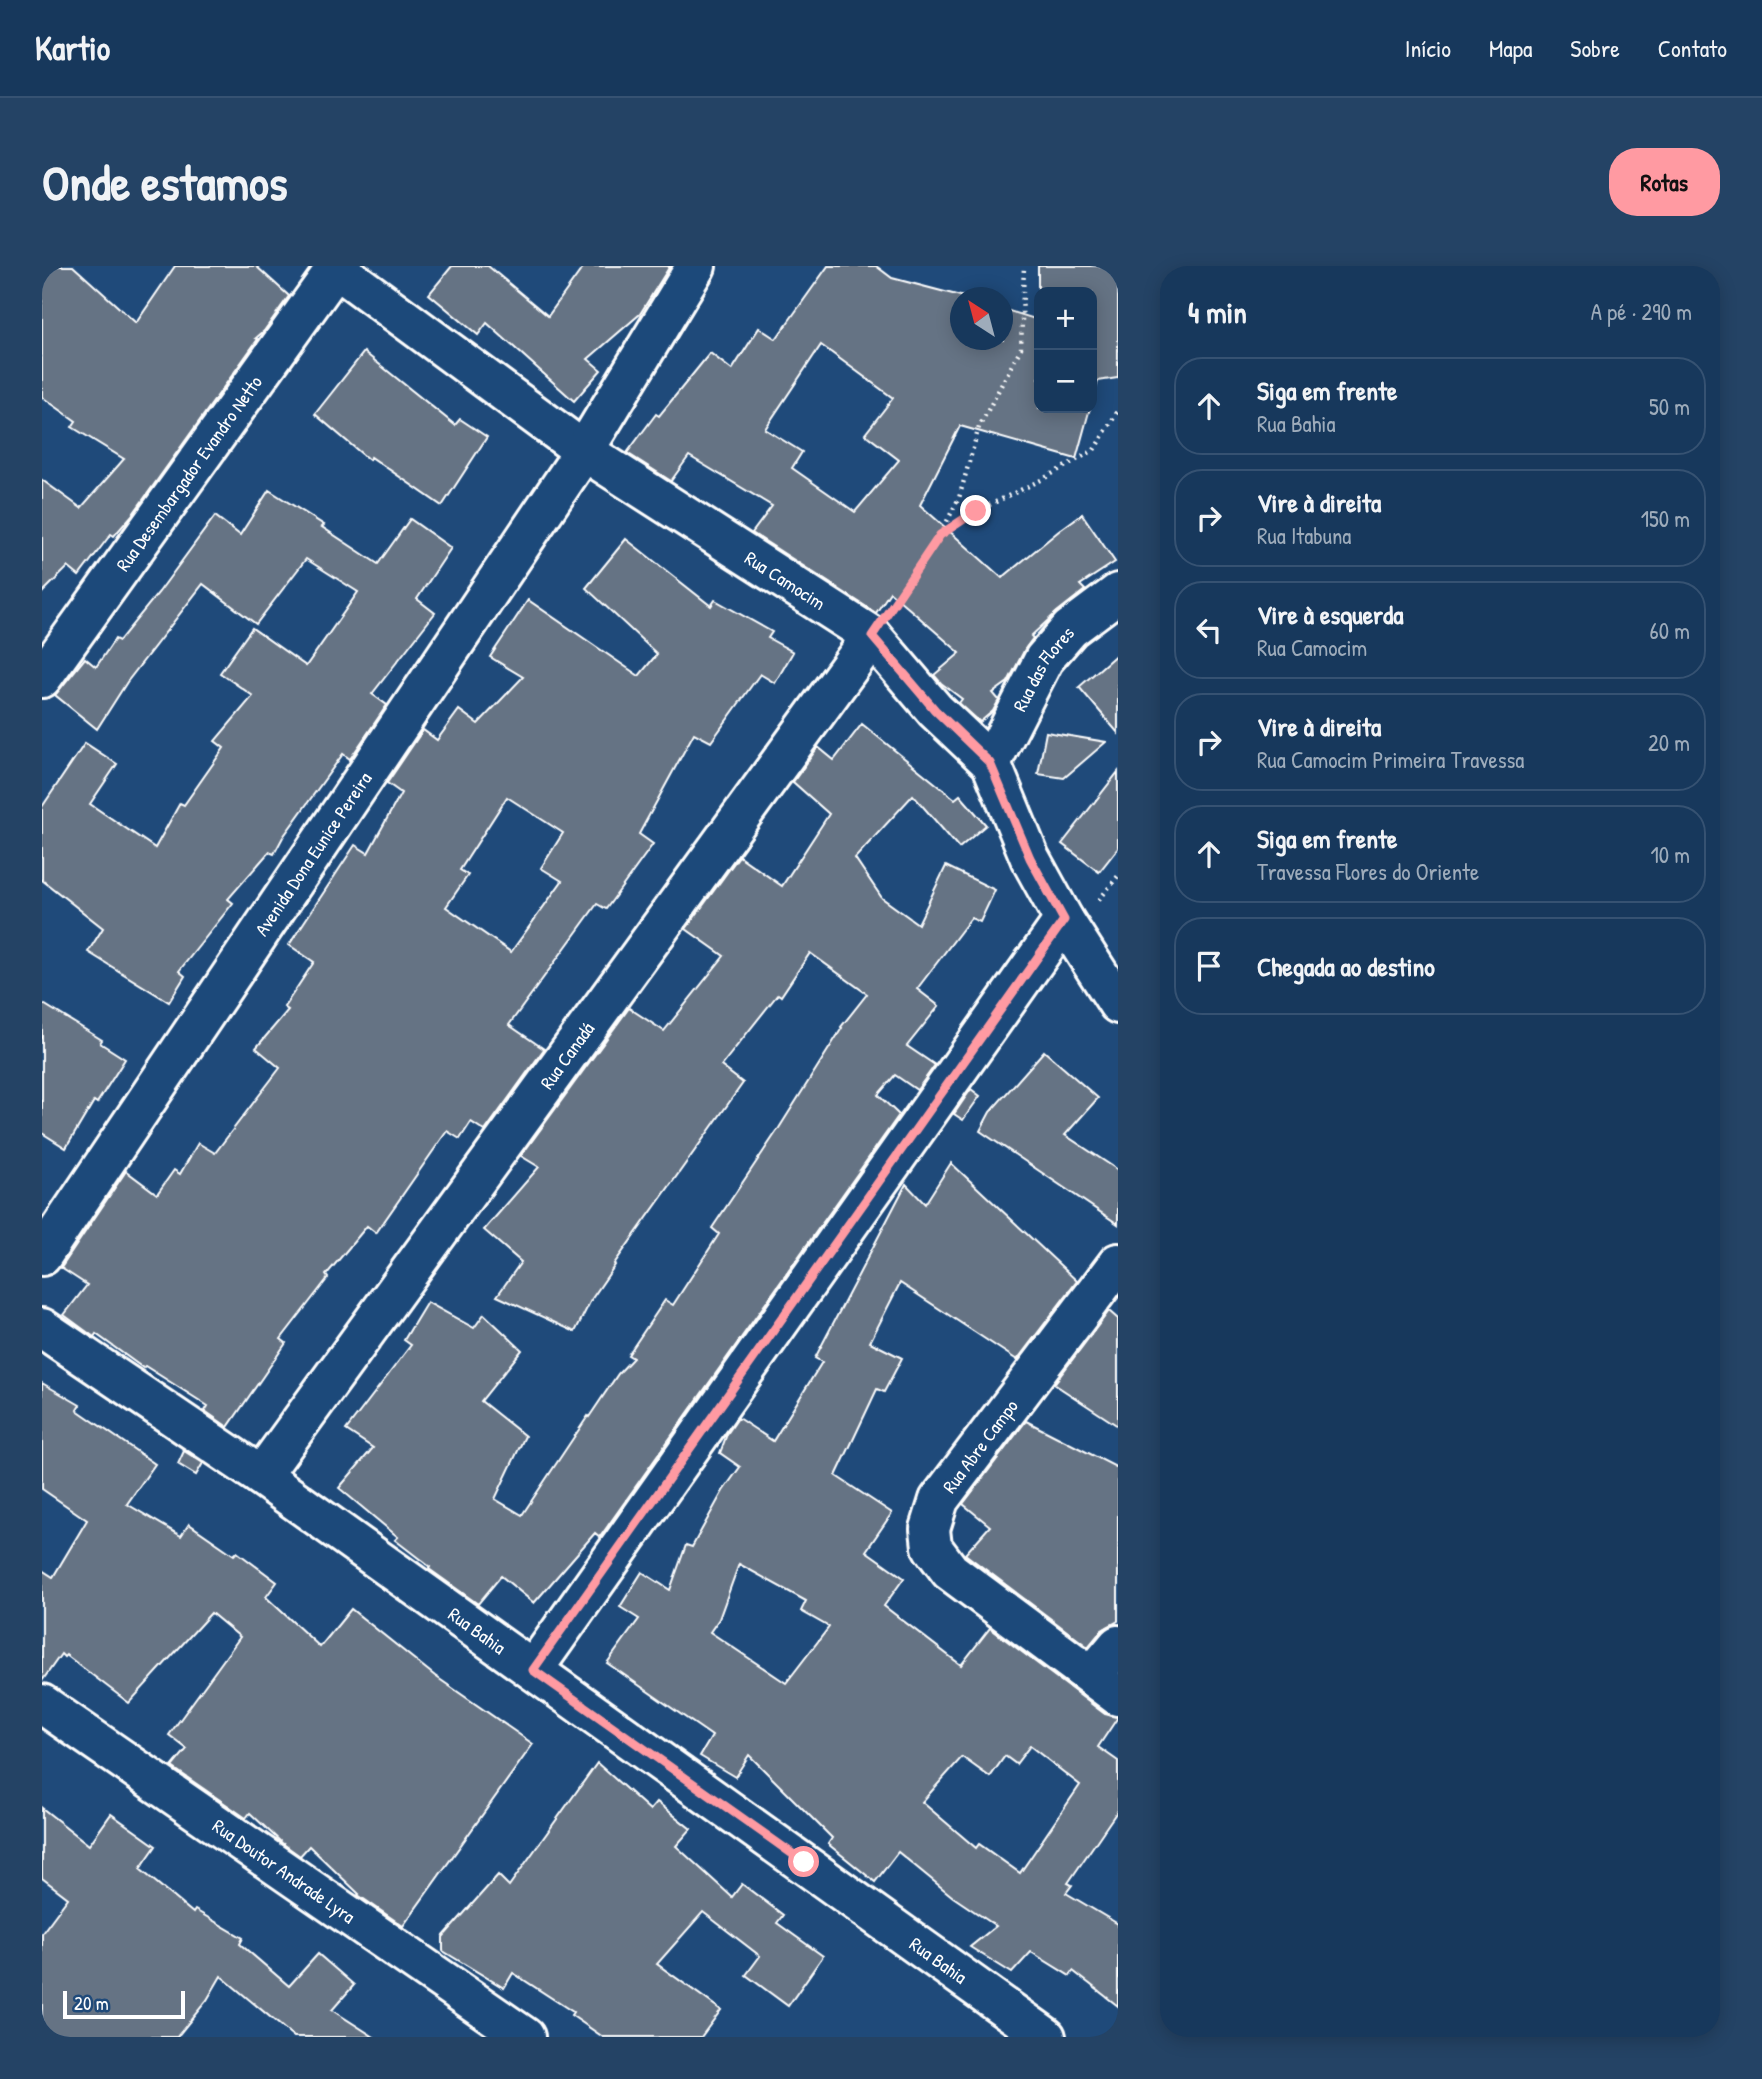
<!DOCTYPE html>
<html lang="pt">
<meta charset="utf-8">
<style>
body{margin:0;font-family:"Patrick Hand",sans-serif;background:#244365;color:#f1f3f6}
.controls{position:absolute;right:21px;top:21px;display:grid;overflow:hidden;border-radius:14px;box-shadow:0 4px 18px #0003}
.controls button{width:63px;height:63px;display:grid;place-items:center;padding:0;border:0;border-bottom:2px solid #365272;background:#17385c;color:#f1f3f6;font:35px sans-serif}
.compass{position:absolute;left:908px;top:21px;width:63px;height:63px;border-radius:50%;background:#17385c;box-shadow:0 4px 18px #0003;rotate:324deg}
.scale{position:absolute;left:21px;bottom:18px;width:122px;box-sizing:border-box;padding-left:7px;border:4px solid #fff;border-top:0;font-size:19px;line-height:24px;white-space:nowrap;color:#fff;-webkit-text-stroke:5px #1f4a7a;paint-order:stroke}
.stop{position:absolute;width:21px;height:21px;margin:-16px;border:5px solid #ff9aa2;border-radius:50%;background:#fff}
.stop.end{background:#ff9aa2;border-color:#fff;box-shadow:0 2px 7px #0008}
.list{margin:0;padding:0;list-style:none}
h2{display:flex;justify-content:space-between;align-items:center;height:91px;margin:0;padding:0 28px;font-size:30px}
h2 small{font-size:23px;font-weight:400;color:#9eacbb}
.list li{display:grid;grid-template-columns:46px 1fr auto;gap:21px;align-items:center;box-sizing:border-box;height:98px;margin:0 14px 14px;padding:0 14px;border:2px solid #365272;border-radius:28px}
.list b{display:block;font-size:26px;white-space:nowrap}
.list p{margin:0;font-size:23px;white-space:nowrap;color:#9eacbb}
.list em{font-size:23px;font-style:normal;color:#9eacbb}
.icon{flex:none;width:38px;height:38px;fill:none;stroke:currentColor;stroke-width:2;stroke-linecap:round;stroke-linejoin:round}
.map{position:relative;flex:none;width:1076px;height:1771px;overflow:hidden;border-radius:28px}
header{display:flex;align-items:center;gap:42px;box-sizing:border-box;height:98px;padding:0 35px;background:#17385c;border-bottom:2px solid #365272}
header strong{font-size:33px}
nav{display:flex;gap:38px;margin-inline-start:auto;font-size:24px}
.intro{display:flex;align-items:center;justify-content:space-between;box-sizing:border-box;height:168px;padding:0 42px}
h1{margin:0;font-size:49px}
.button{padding:18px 32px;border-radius:28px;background:#ff9aa2;color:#111;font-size:24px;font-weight:700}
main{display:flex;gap:42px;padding:0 42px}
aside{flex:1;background:#17385c;border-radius:28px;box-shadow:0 4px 18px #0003}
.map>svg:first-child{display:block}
.building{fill:#657384;stroke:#fff;stroke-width:2;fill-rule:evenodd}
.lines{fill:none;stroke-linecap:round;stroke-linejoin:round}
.street-casing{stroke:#fff;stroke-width:44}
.secondary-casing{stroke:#fff;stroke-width:44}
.path{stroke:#fff;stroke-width:4.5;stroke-dasharray:2 5;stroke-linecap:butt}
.street{stroke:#1f4a7a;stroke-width:38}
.secondary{stroke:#1f4a7a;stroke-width:38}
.route{stroke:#ff9aa2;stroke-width:9}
.labels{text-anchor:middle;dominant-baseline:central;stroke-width:5;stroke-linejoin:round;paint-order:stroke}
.street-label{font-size:19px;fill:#fff;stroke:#1f4a7a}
</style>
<header>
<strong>Kartio</strong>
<nav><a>Início</a><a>Mapa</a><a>Sobre</a><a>Contato</a></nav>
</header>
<div class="intro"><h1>Onde estamos</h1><a class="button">Rotas</a></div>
<main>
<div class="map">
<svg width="1076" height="1771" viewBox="0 0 1076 1771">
<rect width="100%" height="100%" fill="#1f4a7a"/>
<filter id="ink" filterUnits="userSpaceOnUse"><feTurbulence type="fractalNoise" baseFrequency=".0143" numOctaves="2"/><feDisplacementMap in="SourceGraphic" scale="14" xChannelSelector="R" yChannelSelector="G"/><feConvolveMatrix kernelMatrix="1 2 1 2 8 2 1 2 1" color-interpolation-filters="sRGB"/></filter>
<g filter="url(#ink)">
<!-- building -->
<g class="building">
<path d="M 0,0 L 31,0 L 94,57 L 133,0 L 214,0 L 247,30 L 222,65 L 214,72 L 216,73 L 91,248 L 72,270 L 69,268 L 37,310 L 26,301 L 0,327 L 0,214 L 39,242 L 82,193 L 30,161 L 34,155 L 0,131 Z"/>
<path d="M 410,0 L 446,0 L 506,50 L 542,0 L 628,0 L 598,48 L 546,93 L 559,104 L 532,135 L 445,57 L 436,69 L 387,28 Z"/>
<path d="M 786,0 L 834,0 L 850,12 L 926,32 L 919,32 L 919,74 L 961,74 L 961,43 L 996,54 L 996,0 L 1076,0 L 1076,112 L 1056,115 L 1050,136 L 1050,26 L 997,26 L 997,142 L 1048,142 L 1034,193 L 918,160 L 878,239 L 960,312 L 1018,264 L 1040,248 L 1073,296 L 1038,319 L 1043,324 L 1015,346 L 989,370 L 991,372 L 983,383 L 966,416 L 951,427 L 957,434 L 951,445 L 938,456 L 917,437 L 920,433 L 899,417 L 892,409 L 918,387 L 848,326 L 834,347 L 710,267 L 730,240 L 647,190 L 629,215 L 585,187 L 614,148 L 617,150 L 668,87 L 690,104 L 717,62 L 734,73 ZM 779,79 L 851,132 L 823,168 L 857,194 L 813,246 L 750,202 L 760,186 L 723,163 Z"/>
<path d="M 322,86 L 413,159 L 418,153 L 445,171 L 400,240 L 329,191 L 327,194 L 273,148 Z"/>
<path d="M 227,224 L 282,259 L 280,261 L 336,298 L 368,253 L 409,282 L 375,333 L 393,347 L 330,428 L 345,439 L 308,493 L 301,488 L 241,571 L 232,588 L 227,586 L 186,633 L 191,637 L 137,705 L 143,710 L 127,736 L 46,686 L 61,662 L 0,614 L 0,541 L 43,477 L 75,498 L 48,538 L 113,582 L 138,537 L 142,539 L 182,482 L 173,475 L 211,430 L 178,407 L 210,362 L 264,400 L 316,326 L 264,293 L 214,358 L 161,318 L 85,416 L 55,463 L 13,429 L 43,392 L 54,401 L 73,373 L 77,375 L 117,326 L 173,250 L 198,269 Z"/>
<path d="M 584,273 L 669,340 L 673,334 L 730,366 L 726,372 L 751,386 L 733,417 L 718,408 L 669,476 L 652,467 L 597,568 L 611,578 L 564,643 L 555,638 L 467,759 L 502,783 L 443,865 L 429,856 L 418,873 L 405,865 L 334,967 L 325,960 L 284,1009 L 286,1012 L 239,1073 L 244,1077 L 186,1161 L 163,1145 L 166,1140 L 103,1100 L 101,1102 L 54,1068 L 52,1071 L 22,1049 L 45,1019 L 19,1002 L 84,905 L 115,928 L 132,904 L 138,908 L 156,877 L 173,887 L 238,802 L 214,782 L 246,744 L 242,741 L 272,696 L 247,679 L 313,579 L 326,587 L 359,527 L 345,517 L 381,464 L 395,474 L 417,444 L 436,458 L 481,411 L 448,391 L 486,334 L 597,410 L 615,388 L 544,322 ZM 465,531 L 521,567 L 499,602 L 520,615 L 469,686 L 404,641 L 426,609 L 418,604 Z"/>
<path d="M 1076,387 L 1076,467 L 1037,421 Z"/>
<path d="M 820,458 L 913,533 L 918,529 L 944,559 L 917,582 L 871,529 L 813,592 L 840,632 L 876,658 L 904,600 L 953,624 L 938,656 L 929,652 L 875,723 L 897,740 L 865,780 L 893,799 L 875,824 L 853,809 L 836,829 L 857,849 L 558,1271 L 553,1267 L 492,1337 L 459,1310 L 436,1338 L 387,1303 L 388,1301 L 353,1274 L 356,1271 L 297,1222 L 331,1182 L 304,1164 L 369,1079 L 362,1074 L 385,1036 L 432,1062 L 442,1048 L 480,1084 L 439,1135 L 483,1170 L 453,1233 L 480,1249 L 546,1150 L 547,1151 L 576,1108 L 591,1092 L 586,1089 L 623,1034 L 631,1039 L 677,968 L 670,962 L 737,862 L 800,762 L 799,761 L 825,728 L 768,687 L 739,730 L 736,728 L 679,800 L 701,817 L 572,998 L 573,999 L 549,1034 L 533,1066 L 455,1030 L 479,996 L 442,964 L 497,901 L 479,890 L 587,742 L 622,765 L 682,690 L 644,663 L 697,590 L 740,620 L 787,548 L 751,516 L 776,481 L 792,494 Z"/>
<path d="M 1004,466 L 1064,476 L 1022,512 L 996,508 Z"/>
<path d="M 1076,506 L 1076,582 L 1057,606 L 1020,578 Z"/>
<path d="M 0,737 L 60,774 L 58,777 L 83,793 L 55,837 L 52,835 L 24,882 L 0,867 Z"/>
<path d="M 1002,785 L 1056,832 L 1023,869 L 1076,904 L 1076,958 L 938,865 L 948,846 Z"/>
<path d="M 929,823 L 938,830 L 921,854 L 912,848 Z"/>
<path d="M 909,897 L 1035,1015 L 975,1094 L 858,1017 L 828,1076 L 860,1092 L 842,1126 L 835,1123 L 794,1210 L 850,1247 L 824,1285 L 862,1312 L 842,1340 L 919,1399 L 948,1362 L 1063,1448 L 1076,1451 L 1056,1481 L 1076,1495 L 1076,1544 L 1026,1617 L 1030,1619 L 1024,1627 L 1076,1658 L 1076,1740 L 1031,1705 L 1028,1710 L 989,1686 L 970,1707 L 928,1681 L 954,1660 L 911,1631 L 856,1586 L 833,1616 L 786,1578 L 790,1572 L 707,1489 L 693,1511 L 658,1490 L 670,1470 L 565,1397 L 597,1353 L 578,1341 L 600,1306 L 628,1324 L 644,1279 L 650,1281 L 681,1225 L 698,1201 L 678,1187 L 685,1168 L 696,1152 L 731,1175 L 780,1096 L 773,1092 L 864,918 L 883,938 ZM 697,1298 L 764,1335 L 759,1345 L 787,1361 L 744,1417 L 668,1366 L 677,1353 ZM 988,1480 L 1038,1519 L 978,1607 L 937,1578 L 934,1582 L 880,1536 L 920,1491 L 948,1511 L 963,1490 L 974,1498 Z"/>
<path d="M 1067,1045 L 1076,1053 L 1076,1160 L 1012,1118 Z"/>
<path d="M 0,1117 L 38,1139 L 35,1144 L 113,1198 L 85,1238 L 139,1270 L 147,1258 L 192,1289 L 195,1286 L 235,1316 L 224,1331 L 278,1381 L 309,1343 L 393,1410 L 491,1478 L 361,1660 L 316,1629 L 317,1628 L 267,1580 L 258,1590 L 240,1577 L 208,1547 L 204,1552 L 130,1501 L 145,1483 L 127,1469 L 198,1371 L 169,1347 L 87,1437 L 24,1389 L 22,1391 L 19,1388 L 0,1415 L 0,1304 L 11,1311 L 45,1254 L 0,1223 Z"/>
<path d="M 984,1155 L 1076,1202 L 1076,1355 L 1060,1364 L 1046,1381 L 923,1288 L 948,1260 L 921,1238 Z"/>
<path d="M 142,1185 L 161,1197 L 154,1209 L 136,1198 Z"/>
<path d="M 555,1497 L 608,1544 L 615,1536 L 649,1563 L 634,1580 L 690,1631 L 700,1618 L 741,1649 L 735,1657 L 781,1690 L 746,1740 L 704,1709 L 718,1690 L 661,1646 L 615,1698 L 679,1744 L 659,1771 L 561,1771 L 529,1749 L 531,1746 L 471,1707 L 462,1722 L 401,1685 L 401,1671 L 456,1609 L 467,1620 Z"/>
<path d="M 0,1542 L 47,1579 L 69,1548 L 114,1580 L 98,1603 L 151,1647 L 153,1644 L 201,1672 L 198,1678 L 247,1720 L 276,1688 L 312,1719 L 290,1744 L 332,1771 L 252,1771 L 179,1710 L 165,1734 L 135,1771 L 0,1771 L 0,1667 L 26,1632 L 0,1612 Z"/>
</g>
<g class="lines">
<defs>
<g id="street">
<path id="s1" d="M 291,0 L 542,185 L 830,370 L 893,444 L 949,497 L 988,592 L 1022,654 L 1076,738"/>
<path id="s2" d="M 0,412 L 294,2"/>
<path id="s3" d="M 949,497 L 1002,393 L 1028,363 L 1076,327"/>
<path id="s4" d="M 0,990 L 542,185 L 654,0"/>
<path d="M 1076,997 L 897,1234 L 888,1263 L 890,1281 L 908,1305 L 1076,1430"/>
<path id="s5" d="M 0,1062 L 219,1210 L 1004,1771"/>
<path id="s6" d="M 219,1210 L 830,370"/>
<path d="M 491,1404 L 1022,654"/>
<path d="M 1050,1410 L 1076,1379"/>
</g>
<g id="secondary">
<path id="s7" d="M 0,1438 L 483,1771"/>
</g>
</defs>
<!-- street casing -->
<use href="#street" class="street-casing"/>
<!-- secondary casing -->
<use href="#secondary" class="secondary-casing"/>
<!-- path -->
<g class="path">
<path d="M 899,268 L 935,245 L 1001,213 L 1052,184 L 1076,145"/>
<path d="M 852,338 L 898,269 L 917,232 L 937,161 L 979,82 L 982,0"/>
<path d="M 1057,634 L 1076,610"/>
</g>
<!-- street -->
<use href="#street" class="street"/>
<!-- secondary -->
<use href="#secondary" class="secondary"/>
</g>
</g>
<g class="lines" filter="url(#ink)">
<!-- route -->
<path class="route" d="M 762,1596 L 491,1404 L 1022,654 L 988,592 L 948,497 L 893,444 L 830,370 L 898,269 L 934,245"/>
</g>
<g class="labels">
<!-- street labels -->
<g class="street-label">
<text stroke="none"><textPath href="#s2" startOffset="252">Rua Desembargador Evandro Netto</textPath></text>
<text stroke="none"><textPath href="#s1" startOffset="551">Rua Camocim</textPath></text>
<text stroke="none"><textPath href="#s3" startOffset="108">Rua das Flores</textPath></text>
<text stroke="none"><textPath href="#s4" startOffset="485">Avenida Dona Eunice Pereira</textPath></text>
<text stroke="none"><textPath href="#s6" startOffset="520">Rua Canadá</textPath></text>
<text transform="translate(938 1180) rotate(-53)">Rua Abre Campo</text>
<text stroke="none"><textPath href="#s5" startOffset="530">Rua Bahia</textPath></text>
<text stroke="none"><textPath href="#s7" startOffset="294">Rua Doutor Andrade Lyra</textPath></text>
<text stroke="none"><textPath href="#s5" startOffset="1097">Rua Bahia</textPath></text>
</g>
</g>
</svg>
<div class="controls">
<button>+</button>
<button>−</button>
</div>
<svg class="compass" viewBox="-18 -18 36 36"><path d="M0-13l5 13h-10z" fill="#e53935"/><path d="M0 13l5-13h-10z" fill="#9eacbb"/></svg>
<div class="scale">20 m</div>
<div class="stop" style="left:762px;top:1596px"></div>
<div class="stop end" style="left:934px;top:245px"></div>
</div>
<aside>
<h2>4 min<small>A pé · 290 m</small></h2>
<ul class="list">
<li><svg class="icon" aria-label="ahead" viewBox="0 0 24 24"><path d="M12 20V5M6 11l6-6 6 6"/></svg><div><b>Siga em frente</b><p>Rua Bahia</p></div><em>50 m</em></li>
<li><svg class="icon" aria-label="right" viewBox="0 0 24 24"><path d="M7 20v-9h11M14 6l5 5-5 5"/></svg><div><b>Vire à direita</b><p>Rua Itabuna</p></div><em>150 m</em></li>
<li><svg class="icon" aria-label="left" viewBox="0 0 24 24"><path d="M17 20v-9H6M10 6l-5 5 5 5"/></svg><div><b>Vire à esquerda</b><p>Rua Camocim</p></div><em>60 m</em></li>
<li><svg class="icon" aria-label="right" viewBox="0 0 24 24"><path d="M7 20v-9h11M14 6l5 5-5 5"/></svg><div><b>Vire à direita</b><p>Rua Camocim Primeira Travessa</p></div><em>20 m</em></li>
<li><svg class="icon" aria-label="ahead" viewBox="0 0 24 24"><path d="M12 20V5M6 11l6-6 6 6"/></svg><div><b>Siga em frente</b><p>Travessa Flores do Oriente</p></div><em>10 m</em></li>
<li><svg class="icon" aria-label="arrive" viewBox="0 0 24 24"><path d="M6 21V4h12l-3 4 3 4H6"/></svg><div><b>Chegada ao destino</b></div></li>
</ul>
</aside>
</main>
